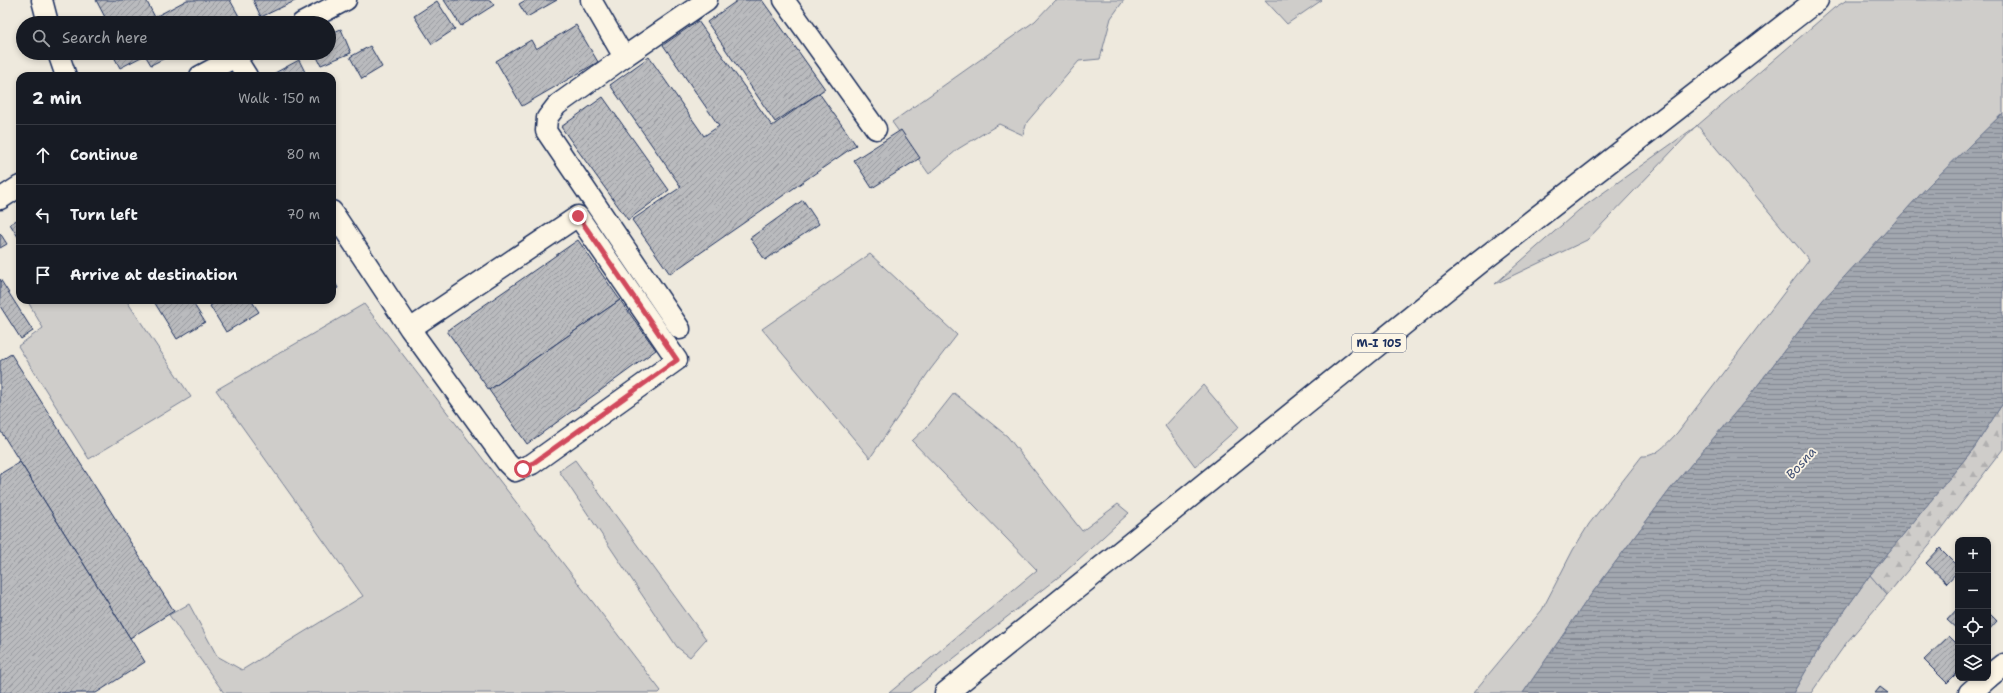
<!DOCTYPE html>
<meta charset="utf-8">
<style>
body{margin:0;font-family:"Shantell Sans",sans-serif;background:#20242c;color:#f1f3f6}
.controls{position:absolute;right:12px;bottom:12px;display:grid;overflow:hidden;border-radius:8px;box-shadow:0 2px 6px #0003}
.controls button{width:36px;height:36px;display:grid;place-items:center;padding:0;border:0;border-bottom:1px solid #363941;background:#171b24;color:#f1f3f6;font:20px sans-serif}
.stop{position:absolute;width:12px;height:12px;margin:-9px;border:3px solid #d1495b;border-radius:50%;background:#fff}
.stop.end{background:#d1495b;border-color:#fff;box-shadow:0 1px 4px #0008}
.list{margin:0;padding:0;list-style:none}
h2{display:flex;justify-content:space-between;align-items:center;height:52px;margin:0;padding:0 16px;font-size:17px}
h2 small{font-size:13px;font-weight:400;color:#9ea1a6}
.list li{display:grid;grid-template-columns:26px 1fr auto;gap:12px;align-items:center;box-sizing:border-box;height:60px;padding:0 16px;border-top:1px solid #363941}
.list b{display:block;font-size:15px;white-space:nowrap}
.list em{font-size:13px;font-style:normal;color:#9ea1a6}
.icon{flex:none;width:22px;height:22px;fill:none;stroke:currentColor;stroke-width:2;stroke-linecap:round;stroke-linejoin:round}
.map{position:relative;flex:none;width:2003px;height:693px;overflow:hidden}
.search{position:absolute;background:#171b24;box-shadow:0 2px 6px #0003;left:16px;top:16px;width:320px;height:44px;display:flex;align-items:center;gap:10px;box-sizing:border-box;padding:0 14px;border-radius:22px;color:#9ea1a6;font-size:15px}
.panel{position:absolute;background:#171b24;box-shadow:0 2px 6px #0003;left:16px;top:72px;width:320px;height:232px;border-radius:12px}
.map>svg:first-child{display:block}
.green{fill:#cfcdca;stroke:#757e94}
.forest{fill:url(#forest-firs);stroke:#757e94}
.water{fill:url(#water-rules);stroke:#6c778f}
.building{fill:url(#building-hatch);stroke:#1b2f5e}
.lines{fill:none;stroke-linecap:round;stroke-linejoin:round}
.minor-casing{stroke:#1b2f5e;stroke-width:23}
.major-casing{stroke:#1b2f5e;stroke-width:25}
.minor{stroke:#fcf5e5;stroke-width:20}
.major{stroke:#fcf5e5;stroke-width:22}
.route{stroke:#d1495b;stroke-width:5}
.labels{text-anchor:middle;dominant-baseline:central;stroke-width:3.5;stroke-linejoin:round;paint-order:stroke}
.shield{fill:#fcf5e5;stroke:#5e6a86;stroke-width:1}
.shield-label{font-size:11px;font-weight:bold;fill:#1b2f5e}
.water-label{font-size:13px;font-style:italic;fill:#445376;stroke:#fcf5e5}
</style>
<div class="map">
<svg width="2003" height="693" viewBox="0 0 2003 693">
<defs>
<pattern id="forest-firs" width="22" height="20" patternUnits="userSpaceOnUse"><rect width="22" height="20" fill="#cfcdca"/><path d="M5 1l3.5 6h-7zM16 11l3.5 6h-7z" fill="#b1b0b0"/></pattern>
<pattern id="water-rules" width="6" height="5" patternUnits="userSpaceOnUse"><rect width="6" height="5" fill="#a2a7af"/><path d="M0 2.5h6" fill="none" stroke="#838892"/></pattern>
<pattern id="building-hatch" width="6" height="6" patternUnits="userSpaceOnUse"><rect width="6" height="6" fill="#babbbe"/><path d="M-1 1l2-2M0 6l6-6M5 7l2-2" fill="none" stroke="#96989e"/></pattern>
</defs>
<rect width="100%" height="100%" fill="#eee9dd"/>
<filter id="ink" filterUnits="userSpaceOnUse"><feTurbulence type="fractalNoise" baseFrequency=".025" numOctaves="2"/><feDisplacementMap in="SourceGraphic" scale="8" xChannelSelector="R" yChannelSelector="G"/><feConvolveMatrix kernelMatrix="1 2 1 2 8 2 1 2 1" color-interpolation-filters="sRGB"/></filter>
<g filter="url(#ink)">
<!-- green -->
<g class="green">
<path d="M 1055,0 L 1124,0 L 1111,18 L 1100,59 L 1079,61 L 1027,122 L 1023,135 L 999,124 L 958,149 L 929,174 L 892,122 L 1035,21 Z"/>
<path d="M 1265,0 L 1322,0 L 1287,24 Z"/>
<path d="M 1847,0 L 2003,0 L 2003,113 L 1930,184 L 1822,301 L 1751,394 L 1672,487 L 1587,600 L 1523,693 L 1473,693 L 1542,610 L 1573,550 L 1589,524 L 1642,456 C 1657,457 1667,443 1677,433 L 1809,260 L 1697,125 L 1587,240 L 1495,284 L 1579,210 L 1698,125 L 1834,8 Z"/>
<path d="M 870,254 L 957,335 L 930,370 L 870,458 L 762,329 Z"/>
<path d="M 27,300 L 126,300 L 191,397 L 89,459 L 18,346 L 43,328 Z"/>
<path d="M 364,304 L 661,691 L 659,693 L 224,693 L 169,615 L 189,604 L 217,656 L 242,670 L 363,596 L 216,390 Z"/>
<path d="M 1203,385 L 1239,427 L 1195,466 L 1165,426 Z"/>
<path d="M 954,393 L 1007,436 L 1082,531 L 1118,504 L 1129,513 L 1065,572 L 909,693 L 889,693 L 1037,570 L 912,441 L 928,426 Z"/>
<path d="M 575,460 L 706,639 L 690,657 L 677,647 L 559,471 Z"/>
<path d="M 1870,575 L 1887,595 L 1847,642 L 1811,693 L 1793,693 L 1824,640 Z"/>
</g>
<!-- forest -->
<path class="forest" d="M 2003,403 L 2003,449 L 1934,539 L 1887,595 L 1870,575 L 1974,448 Z"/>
<!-- water -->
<path class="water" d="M 2003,113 L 2003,403 L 1974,448 L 1870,575 L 1824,640 L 1793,693 L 1523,693 L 1587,600 L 1672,487 L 1751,394 L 1822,301 L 1930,184 Z"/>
<!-- building -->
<g class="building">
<path d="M 96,0 L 146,0 L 158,23 L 108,23 Z"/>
<path d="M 187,0 L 230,0 L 240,18 L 231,23 L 158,23 L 155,17 Z"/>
<path d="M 253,0 L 297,0 L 261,17 Z"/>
<path d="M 444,0 L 490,0 L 494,5 L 461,26 Z"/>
<path d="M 526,0 L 557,0 L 527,17 L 519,4 Z"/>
<path d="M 738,0 L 762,0 L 825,89 L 775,122 L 707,22 Z"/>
<path d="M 437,1 L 455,29 L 432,44 L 414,16 Z"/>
<path d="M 698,21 L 772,126 L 819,93 L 856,145 L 670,274 L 632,220 L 681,187 L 610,85 L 649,57 L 704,136 L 719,126 L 663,45 Z"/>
<path d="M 576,25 L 598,62 L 522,106 L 496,61 L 531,40 L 536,49 Z"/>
<path d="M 341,29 L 351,53 L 321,65 L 315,53 L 329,53 L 329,34 Z"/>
<path d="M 370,46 L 382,67 L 362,79 L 350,57 Z"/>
<path d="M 112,53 L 175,53 L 151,65 L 145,55 L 120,68 Z"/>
<path d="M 299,60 L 307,76 L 274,76 L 273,74 Z"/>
<path d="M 603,97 L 669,190 L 628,220 L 561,127 Z"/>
<path d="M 901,130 L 920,158 L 872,188 L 854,160 Z"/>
<path d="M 803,200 L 819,224 L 765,260 L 750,238 Z"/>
<path d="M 20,218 L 20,240 L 10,224 Z"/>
<path d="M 0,233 L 7,244 L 0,248 Z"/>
<path d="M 578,240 L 620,300 L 489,390 L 447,331 Z"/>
<path d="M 332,277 L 338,288 L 332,291 Z"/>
<path d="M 0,279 L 33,331 L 21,339 L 0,306 Z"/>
<path d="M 153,300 L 191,300 L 205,322 L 177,339 Z"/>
<path d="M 219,300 L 251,300 L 259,312 L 226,332 L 210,306 Z"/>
<path d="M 620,300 L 656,350 L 527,444 L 489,390 Z"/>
<path d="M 11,354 L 174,611 L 130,638 L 0,430 L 0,361 Z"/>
<path d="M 20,462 L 145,662 L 96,693 L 0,693 L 0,474 Z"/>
<path d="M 1940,548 L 1958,566 L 1958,571 L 1947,583 L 1926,563 Z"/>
<path d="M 1958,608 L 1958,630 L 1947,620 Z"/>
<path d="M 1988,612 L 1997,621 L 1988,631 Z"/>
<path d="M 1949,636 L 1958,645 L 1958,672 L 1947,683 L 1924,660 Z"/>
<path d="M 1880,687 L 1888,693 L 1875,693 Z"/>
</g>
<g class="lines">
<defs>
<g id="minor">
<path d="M 42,0 L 48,23"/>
<path d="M 591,0 L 624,57 L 557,105 L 547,118 L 546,131 L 680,329"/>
<path d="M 784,0 L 876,129"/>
<path d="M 302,23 L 346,0"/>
<path d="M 58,53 L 66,76"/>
<path d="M 235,57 L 247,76"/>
<path d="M 624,57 L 707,0"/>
<path d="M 200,76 L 243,53"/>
<path d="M 0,199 L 20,186"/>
<path d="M 332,211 L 410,329 L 507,463 L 515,471 L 532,464 L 677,360 L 578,216 L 410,329"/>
</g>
<g id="major">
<path d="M 1988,677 L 2003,665"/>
<path d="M 946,693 L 1480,262 L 1817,0"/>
<path d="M 1970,693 L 1987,678"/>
</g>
</defs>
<!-- minor casing -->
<use href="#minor" class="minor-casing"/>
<!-- major casing -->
<use href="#major" class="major-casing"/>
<!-- minor -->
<use href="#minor" class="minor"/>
<!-- major -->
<use href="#major" class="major"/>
</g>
</g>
<g class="lines" filter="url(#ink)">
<!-- route -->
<path class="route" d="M 523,469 L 532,464 L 677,360 L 578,216"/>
</g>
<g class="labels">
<!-- shield labels -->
<rect class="shield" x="1352" y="334" width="54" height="18" rx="3"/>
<g class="shield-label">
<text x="1379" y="343">M-I 105</text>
</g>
<!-- water labels -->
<g class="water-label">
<text transform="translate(1801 463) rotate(-48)">Bosna</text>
</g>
</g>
</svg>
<div class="controls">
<button>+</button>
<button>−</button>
<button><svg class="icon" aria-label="locate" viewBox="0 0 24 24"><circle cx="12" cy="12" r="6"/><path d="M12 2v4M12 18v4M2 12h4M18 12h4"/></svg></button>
<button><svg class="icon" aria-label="layers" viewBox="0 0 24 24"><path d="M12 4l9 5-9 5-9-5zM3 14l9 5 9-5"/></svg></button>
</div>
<div class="stop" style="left:523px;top:469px"></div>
<div class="stop end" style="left:578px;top:216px"></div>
<div class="search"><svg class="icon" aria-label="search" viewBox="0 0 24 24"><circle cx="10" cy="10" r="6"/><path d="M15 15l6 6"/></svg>Search here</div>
<section class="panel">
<h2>2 min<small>Walk · 150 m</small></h2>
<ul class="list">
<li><svg class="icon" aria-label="ahead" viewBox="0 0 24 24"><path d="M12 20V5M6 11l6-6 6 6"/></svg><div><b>Continue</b></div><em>80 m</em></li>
<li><svg class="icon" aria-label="left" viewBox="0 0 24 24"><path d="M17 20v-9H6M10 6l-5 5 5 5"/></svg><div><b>Turn left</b></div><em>70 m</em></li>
<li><svg class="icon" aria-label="arrive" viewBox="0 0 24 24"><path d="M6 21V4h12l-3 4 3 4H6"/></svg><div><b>Arrive at destination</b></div></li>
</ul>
</section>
</div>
